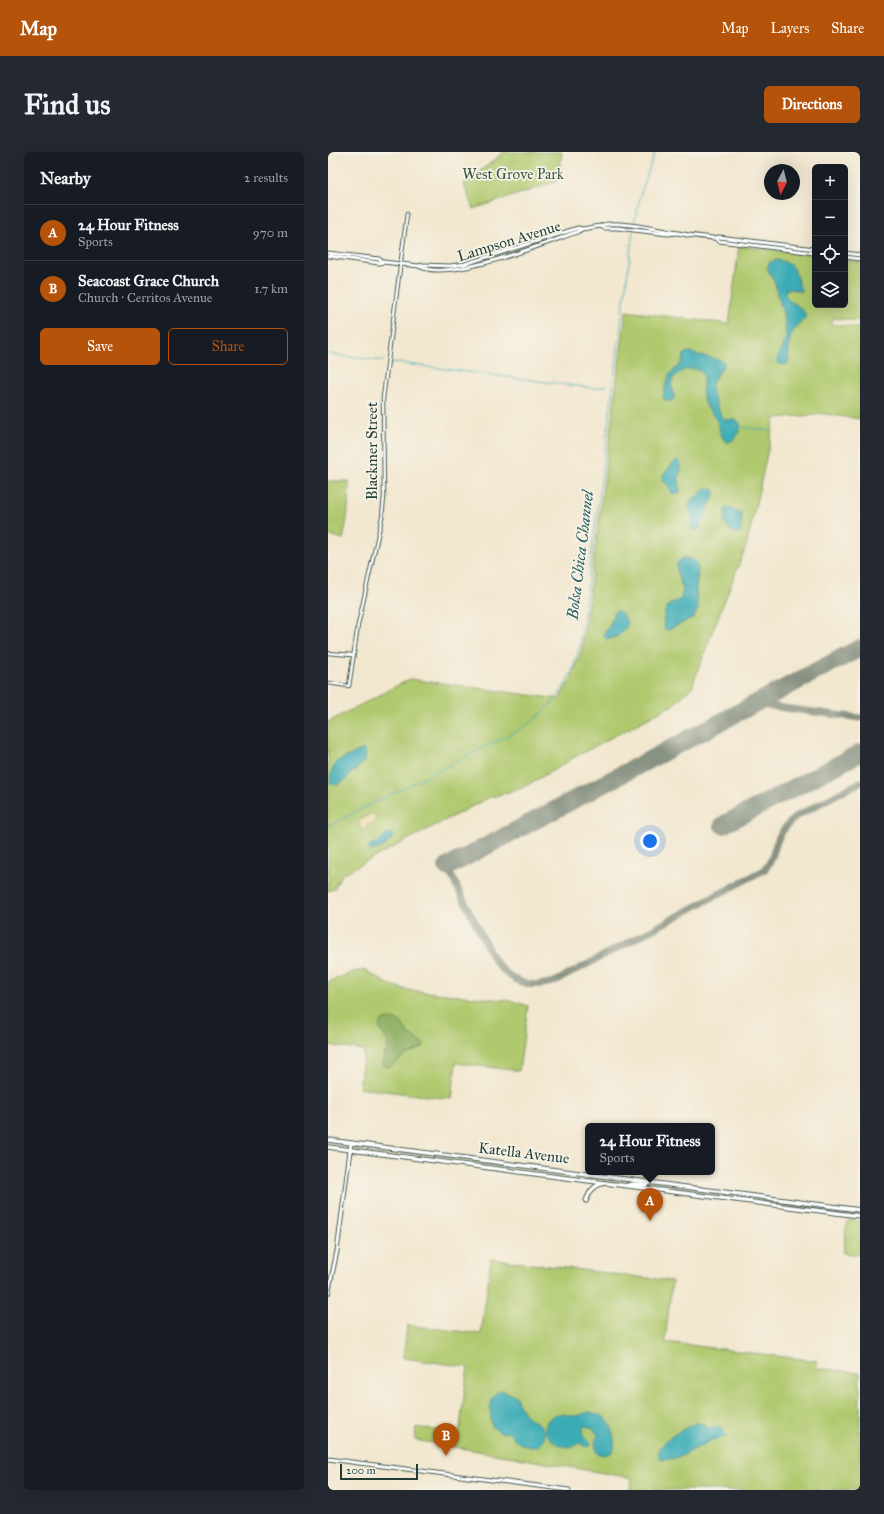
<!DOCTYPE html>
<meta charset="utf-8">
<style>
body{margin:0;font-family:"IM FELL Great Primer",serif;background:#242831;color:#f1f3f6}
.controls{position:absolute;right:12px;top:12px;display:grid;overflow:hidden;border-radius:6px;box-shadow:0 4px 16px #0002}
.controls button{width:36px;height:36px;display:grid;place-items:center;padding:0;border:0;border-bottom:1px solid #363941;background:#171b24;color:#f1f3f6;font:20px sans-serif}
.compass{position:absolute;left:436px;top:12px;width:36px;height:36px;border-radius:50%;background:#171b24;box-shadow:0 4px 16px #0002;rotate:187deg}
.scale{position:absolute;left:12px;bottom:10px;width:78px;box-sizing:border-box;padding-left:4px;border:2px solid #1f3d34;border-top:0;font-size:11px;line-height:14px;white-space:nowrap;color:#1f3d34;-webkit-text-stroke:3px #f7f3e8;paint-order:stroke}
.you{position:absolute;left:322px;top:689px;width:14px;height:14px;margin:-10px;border:3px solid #fff;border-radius:50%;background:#1a73e8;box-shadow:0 0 0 6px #1a73e833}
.badge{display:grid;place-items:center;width:26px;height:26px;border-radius:50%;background:#b45309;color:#fff;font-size:13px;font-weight:700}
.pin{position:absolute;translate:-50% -33px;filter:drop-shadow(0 1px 2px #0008)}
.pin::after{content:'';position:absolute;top:21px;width:14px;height:12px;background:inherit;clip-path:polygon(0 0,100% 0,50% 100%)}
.popup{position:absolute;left:257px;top:971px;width:130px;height:52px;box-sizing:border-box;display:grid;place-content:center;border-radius:6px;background:#171b24;filter:drop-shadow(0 1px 3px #0005);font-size:13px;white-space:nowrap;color:#9ea1a6}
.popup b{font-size:15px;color:#f1f3f6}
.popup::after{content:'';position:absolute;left:50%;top:100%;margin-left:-8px;border:8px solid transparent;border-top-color:#171b24}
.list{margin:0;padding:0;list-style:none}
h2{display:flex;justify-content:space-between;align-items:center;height:52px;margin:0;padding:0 16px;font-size:17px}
h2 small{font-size:13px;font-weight:400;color:#9ea1a6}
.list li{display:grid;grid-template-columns:26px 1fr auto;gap:12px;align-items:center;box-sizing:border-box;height:56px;padding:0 16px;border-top:1px solid #363941}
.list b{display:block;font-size:15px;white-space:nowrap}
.list p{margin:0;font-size:13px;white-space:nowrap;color:#9ea1a6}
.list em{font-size:13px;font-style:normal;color:#9ea1a6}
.actions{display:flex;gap:8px;padding:12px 16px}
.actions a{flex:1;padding:9px 0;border:1px solid #b45309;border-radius:6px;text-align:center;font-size:14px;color:#b45309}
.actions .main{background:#b45309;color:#fff}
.icon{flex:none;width:22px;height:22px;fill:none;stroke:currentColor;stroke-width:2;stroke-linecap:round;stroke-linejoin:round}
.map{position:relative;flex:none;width:532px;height:1338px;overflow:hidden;border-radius:6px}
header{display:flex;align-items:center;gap:24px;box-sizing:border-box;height:56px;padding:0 20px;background:#b45309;color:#fff}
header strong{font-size:19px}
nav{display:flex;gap:22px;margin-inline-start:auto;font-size:14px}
.intro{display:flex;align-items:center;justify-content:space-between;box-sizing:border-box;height:96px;padding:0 24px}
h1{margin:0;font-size:28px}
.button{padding:10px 18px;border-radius:6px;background:#b45309;color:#fff;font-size:14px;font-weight:700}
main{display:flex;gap:24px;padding:0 24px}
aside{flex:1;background:#171b24;border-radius:6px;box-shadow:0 4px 16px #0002}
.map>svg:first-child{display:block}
.green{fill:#b0c96e;stroke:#688351}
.forest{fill:#8cad61;stroke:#56754a}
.sand{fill:#eeda9e;stroke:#868c69}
.water{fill:#3bacb6;stroke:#2d7475}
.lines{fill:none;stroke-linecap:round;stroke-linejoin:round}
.stream{stroke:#3bacb6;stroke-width:1}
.taxiway{stroke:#889282;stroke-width:7}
.runway{stroke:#889282;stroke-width:18}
.tertiary-casing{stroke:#3f564b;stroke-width:4.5}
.secondary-casing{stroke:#3f564b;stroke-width:5}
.primary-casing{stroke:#3f564b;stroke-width:5.5}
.tertiary{stroke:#fff;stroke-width:2.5}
.secondary{stroke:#fff;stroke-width:3}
.primary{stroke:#fff;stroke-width:3.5}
.labels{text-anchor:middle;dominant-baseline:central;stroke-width:3.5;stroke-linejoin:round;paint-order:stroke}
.park-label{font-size:15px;fill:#3c5940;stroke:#f7f3e8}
.street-label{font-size:15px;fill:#1f3d34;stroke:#f7f3e8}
.water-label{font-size:16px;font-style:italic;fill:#275e5b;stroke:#f7f3e8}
</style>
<header>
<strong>Map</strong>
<nav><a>Map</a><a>Layers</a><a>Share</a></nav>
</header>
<div class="intro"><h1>Find us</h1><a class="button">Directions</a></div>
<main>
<aside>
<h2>Nearby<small>2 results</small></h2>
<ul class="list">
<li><span class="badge">A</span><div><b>24 Hour Fitness</b><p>Sports</p></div><em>970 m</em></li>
<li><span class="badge">B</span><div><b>Seacoast Grace Church</b><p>Church · Cerritos Avenue</p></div><em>1.7 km</em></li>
</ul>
<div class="actions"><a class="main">Save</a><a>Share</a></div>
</aside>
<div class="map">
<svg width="532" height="1338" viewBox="0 0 532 1338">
<rect width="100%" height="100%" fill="#f7f3e8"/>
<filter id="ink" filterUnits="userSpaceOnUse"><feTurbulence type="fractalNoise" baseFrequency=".025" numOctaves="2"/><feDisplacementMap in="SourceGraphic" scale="8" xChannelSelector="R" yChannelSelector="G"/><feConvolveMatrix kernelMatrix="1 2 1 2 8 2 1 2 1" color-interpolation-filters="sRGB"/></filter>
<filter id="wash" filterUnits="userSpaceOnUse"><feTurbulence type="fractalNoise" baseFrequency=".012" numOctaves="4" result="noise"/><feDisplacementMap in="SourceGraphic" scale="16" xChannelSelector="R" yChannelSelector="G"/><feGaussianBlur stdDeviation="0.9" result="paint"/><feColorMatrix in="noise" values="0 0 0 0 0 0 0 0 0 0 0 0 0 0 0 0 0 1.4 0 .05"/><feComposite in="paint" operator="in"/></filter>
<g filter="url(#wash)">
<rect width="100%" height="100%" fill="#f2e7cf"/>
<!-- green -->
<g class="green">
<path d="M 176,0 L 234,0 L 230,27 L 228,30 L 145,57 L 136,32 Z"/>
<path d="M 411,94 L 487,103 L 487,153 L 517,153 L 517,108 L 532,110 L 532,169 L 505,166 L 504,172 L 532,176 L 532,267 L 489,261 L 488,263 L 447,266 L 419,392 L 385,478 L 364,535 L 345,553 L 245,606 L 231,615 L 194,636 L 160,646 L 14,722 L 6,737 L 0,739 L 0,570 L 82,527 L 231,547 L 243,527 L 254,497 L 298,159 L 401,172 Z"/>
<path d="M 0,329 L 21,329 C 21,349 20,368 15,387 L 0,383 Z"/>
<path d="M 36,818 L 60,832 L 79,838 L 185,849 L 200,854 L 191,919 L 128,911 L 124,947 L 31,936 L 36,898 L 0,893 L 0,830 L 25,820 Z"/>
<path d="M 523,1068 L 532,1069 L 532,1103 L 515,1101 L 519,1069 Z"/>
<path d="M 163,1107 L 344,1129 L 337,1190 L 489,1209 L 489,1216 L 532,1221 L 532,1338 L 302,1338 L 304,1326 L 87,1288 L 88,1275 L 131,1282 L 140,1215 L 75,1206 L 79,1173 L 153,1182 Z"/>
</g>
<!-- forest -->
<path class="forest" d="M 64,867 L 72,869 L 80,881 L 96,892 L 95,895 L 78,903 L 63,914 L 59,915 L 55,913 C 53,904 62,897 59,889 C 57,884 53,880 51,875 C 52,868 57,867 64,867 Z"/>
<!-- sand -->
<path class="sand" d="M 45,661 L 48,666 L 46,672 L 39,673 L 39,676 L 36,678 L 32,676 L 30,669 Z"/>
<!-- water -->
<g class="water">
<path d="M 449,108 C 471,112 466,123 474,140 L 463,137 L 458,137 L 457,143 C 463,153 475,153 478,165 L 466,178 L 462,186 L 460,211 L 457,213 L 451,212 L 448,209 L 458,185 L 457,170 L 447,131 L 439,116 L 442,110 Z"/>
<path d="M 362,200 C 373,205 387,205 396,210 L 396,213 L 384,230 L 383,237 L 394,266 C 400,270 407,265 412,271 C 414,279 407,291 398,290 C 391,283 392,275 388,267 C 384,260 377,255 375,246 C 374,240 376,225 375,222 C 368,211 347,219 344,229 C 342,235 347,241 346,247 L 341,250 L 335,246 L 338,232 L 342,222 L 353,212 L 357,201 Z"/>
<path d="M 351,308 L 353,312 L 353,317 L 351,326 L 352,340 L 347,343 L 344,342 L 342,336 L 335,329 L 335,323 L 347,309 Z"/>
<path d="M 377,336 L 384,337 L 386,338 L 386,343 L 370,378 L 367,379 L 363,374 L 364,365 L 361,356 L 361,350 L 368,345 Z"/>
<path d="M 399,355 L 413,362 L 414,371 L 411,382 L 404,380 L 396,370 L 397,359 Z"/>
<path d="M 355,406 C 377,405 368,426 368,438 C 368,445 371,451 370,457 L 365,466 L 340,478 L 337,477 C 334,473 336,457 341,453 C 344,450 349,449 353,447 L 355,438 C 352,427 342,413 355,406 Z"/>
<path d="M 289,459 C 296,461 299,467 299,474 L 290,484 L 279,488 L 275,482 L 282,473 L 286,460 Z"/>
<path d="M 35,597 L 38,600 L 36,610 L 13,631 L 9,633 L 3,632 L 2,630 L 3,621 L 8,610 Z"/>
<path d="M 63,681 L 65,685 C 61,693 50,698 42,699 L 41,696 L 42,693 L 50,690 L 58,682 Z"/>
<path d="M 173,1238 L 188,1244 C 190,1250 192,1256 196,1261 C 200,1267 208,1269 213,1274 C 220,1281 216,1295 205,1295 C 201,1295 194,1293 190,1290 C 185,1287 186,1284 179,1280 C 172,1283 170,1278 164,1275 C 162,1264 159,1243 173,1238 Z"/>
<path d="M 261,1260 C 278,1263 284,1269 286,1287 C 286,1293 288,1296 283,1301 L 274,1303 L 268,1300 L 267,1291 L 270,1282 L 265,1276 L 257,1274 L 255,1276 L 255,1284 L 263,1290 L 262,1295 L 255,1294 L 252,1291 C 248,1292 244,1295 240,1295 C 224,1295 207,1275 225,1264 C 233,1258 240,1265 249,1264 C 253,1263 257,1261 261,1260 Z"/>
<path d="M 368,1271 L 376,1272 L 379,1276 L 393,1275 L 399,1285 L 384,1288 L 352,1305 L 336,1308 L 332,1307 C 323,1292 357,1276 368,1271 Z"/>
</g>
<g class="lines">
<!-- stream -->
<g class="stream">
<path d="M 306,72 L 313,41 L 327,0"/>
<path d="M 0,202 L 55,209"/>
<path d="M 63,210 L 264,236 L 270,236 L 279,233"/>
<path d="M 413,275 L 441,279"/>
<path d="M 0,674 L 193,577 C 226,555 243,532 252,493 L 305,79"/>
</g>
<!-- taxiway -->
<g class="taxiway">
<path d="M 426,552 L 532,566"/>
<path d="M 119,715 L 166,808 C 183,830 201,838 228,829 L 436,718 C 445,709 445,699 450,687 C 454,678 460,672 467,665 L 532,630"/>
</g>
<!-- runway -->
<g class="runway">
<path d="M 395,673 L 532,601"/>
<path d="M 119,715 L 532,496"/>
</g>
</g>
</g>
<g filter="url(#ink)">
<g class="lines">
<defs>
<g id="tertiary">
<path d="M 0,501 L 24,503"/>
<path d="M 0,531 L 21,534 L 30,473 L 54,365 L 56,345 L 55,246 L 79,62"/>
</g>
<g id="secondary">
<path d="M 273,74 C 284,67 335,79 350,81 C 362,84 375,85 387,86 L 391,89 L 487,101"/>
<path d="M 387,86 L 391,85 L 487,97"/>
<path d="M 0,101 L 51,107 L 55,110"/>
<path d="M 517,101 L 532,103"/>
<path d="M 0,104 L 51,111 L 55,110 L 91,114 L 95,113 L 122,114 L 137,112 L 250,76 L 254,77 L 273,74 L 276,76 L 289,76 L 340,82 L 348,81"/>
<path d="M 517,105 L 532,107"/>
<path d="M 91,114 C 120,131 217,91 249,80 L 254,77"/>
<path d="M 0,1142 L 9,1099 L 23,991"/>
<path d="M 0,1307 L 241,1338"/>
</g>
<g id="primary">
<path d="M 0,988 L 532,1058"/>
<path d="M 0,995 L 532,1064"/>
<path d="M 300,1033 L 306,1032 L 317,1033 L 321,1031"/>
<path d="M 258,1049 C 262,1039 265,1034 276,1031"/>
</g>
</defs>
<!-- tertiary casing -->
<use href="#tertiary" class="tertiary-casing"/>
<!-- secondary casing -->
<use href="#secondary" class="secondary-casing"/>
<!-- primary casing -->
<use href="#primary" class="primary-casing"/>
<!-- tertiary -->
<use href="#tertiary" class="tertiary"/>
<!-- secondary -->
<use href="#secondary" class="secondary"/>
<!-- primary -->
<use href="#primary" class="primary"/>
</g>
</g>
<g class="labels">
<!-- park labels -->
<g class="park-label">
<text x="185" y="22">West Grove Park</text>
</g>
<!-- street labels -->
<g class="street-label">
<text transform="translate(181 89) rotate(-17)">Lampson Avenue</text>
<text transform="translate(44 299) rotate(-90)">Blackmer Street</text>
<text transform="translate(196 1001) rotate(7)">Katella Avenue</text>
</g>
<!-- water labels -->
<g class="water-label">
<text transform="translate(252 403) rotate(-83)">Bolsa Chica Channel</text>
</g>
</g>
</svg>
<div class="controls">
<button>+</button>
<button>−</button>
<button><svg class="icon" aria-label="locate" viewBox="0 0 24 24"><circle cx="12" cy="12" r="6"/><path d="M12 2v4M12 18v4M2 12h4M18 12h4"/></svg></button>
<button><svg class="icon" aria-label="layers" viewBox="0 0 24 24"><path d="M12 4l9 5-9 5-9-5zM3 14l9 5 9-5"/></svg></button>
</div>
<svg class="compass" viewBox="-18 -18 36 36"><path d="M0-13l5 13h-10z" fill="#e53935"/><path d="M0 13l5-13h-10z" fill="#9ea1a6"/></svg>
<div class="scale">200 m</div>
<div class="you"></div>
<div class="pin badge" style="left:322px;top:1069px">A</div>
<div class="popup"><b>24 Hour Fitness</b>Sports</div>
<div class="pin badge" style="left:118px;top:1304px">B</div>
</div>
</main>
